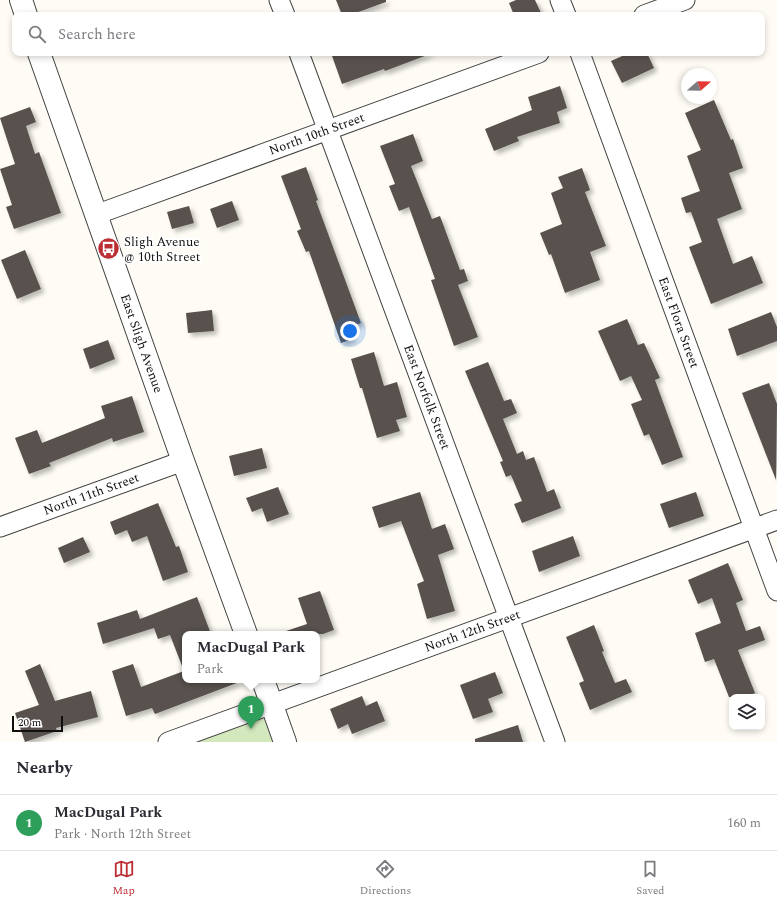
<!DOCTYPE html>
<meta charset="utf-8">
<style>
body{margin:0;font-family:Spectral,serif;background:#f7f7f7;color:#2b2b33}
.controls{position:absolute;right:12px;bottom:12px;display:grid;overflow:hidden;border-radius:8px;box-shadow:0 2px 6px #0003}
.controls button{width:36px;height:36px;display:grid;place-items:center;padding:0;border:0;border-bottom:1px solid #e1e1e2;background:#fff;color:#2b2b33;font:20px sans-serif}
.compass{position:absolute;left:681px;top:68px;width:36px;height:36px;border-radius:50%;background:#fff;box-shadow:0 2px 6px #0003;rotate:70deg}
.scale{position:absolute;left:12px;bottom:10px;width:51px;box-sizing:border-box;padding-left:4px;border:2px solid #101010;border-top:0;font-size:11px;line-height:14px;white-space:nowrap;color:#101010;-webkit-text-stroke:3px #fff;paint-order:stroke}
.you{position:absolute;left:350px;top:331px;width:14px;height:14px;margin:-10px;border:3px solid #fff;border-radius:50%;background:#1a73e8;box-shadow:0 0 0 6px #1a73e833}
.badge{display:grid;place-items:center;width:26px;height:26px;border-radius:50%;background:#bb2e33;color:#fff;font-size:13px;font-weight:700}
.pin{position:absolute;translate:-50% -33px;filter:drop-shadow(0 1px 2px #0008)}
.pin::after{content:'';position:absolute;top:21px;width:14px;height:12px;background:inherit;clip-path:polygon(0 0,100% 0,50% 100%)}
.popup{position:absolute;left:182px;top:631px;width:138px;height:52px;box-sizing:border-box;display:grid;place-content:center;border-radius:8px;background:#fff;filter:drop-shadow(0 1px 3px #0005);font-size:13px;white-space:nowrap;color:#7c7c81}
.popup b{font-size:15px;color:#2b2b33}
.popup::after{content:'';position:absolute;left:50%;top:100%;margin-left:-8px;border:8px solid transparent;border-top-color:#fff}
.list{margin:0;padding:0;list-style:none}
h2{display:flex;justify-content:space-between;align-items:center;height:52px;margin:0;padding:0 16px;font-size:17px}
h2 small{font-size:13px;font-weight:400;color:#7c7c81}
.list li{display:grid;grid-template-columns:26px 1fr auto;gap:12px;align-items:center;box-sizing:border-box;height:56px;padding:0 16px;border-top:1px solid #e1e1e2}
.list b{display:block;font-size:15px;white-space:nowrap}
.list p{margin:0;font-size:13px;white-space:nowrap;color:#7c7c81}
.list em{font-size:13px;font-style:normal;color:#7c7c81}
.icon{flex:none;width:22px;height:22px;fill:none;stroke:currentColor;stroke-width:2;stroke-linecap:round;stroke-linejoin:round}
.map{position:relative;flex:none;width:777px;height:742px;overflow:hidden}
.search{position:absolute;background:#fff;box-shadow:0 2px 6px #0003;left:12px;right:12px;top:12px;height:44px;display:flex;align-items:center;gap:10px;box-sizing:border-box;padding:0 14px;border-radius:8px;color:#7c7c81;font-size:15px}
.sheet{height:108px;background:#fff}
nav{display:flex;justify-content:space-around;align-items:center;box-sizing:border-box;height:56px;border-top:1px solid #e1e1e2;background:#fff;font-size:11px;color:#7c7c81}
nav a{display:grid;justify-items:center;gap:2px}
nav .on{color:#bb2e33}
.map>svg:first-child{display:block}
.green{fill:#d4e8be}
.building{fill:#58514d;filter:url(#shadow)}
.lines{fill:none;stroke-linecap:round;stroke-linejoin:round}
.minor-casing{stroke:#434343;stroke-width:21}
.tertiary-casing{stroke:#434343;stroke-width:24}
.minor{stroke:#fff;stroke-width:19}
.tertiary{stroke:#fff;stroke-width:22}
.labels{text-anchor:middle;dominant-baseline:central;stroke-width:4;stroke-linejoin:round;paint-order:stroke}
.street-label{font-size:13px;fill:#101010;stroke:#fff}
.poi-label{font-size:13px;fill:#101010;stroke:#fff;text-anchor:start}
</style>
<div class="map">
<svg width="777" height="742" viewBox="0 0 777 742">
<defs>
<filter id="shadow"><feDropShadow dx="3.5" dy="3.5" stdDeviation="2" flood-color="#0004"/></filter>
</defs>
<rect width="100%" height="100%" fill="#fefcf4"/>
<!-- green -->
<path class="green" d="M 268,715 L 277,742 L 194,742 Z"/>
<!-- building -->
<g class="building">
<path d="M 336,0 L 386,0 L 386,2 L 350,15 L 342,15 Z"/>
<path d="M 516,0 L 535,0 L 542,15 L 514,15 L 509,3 Z"/>
<path d="M 331,53 L 430,53 L 430,54 L 385,71 L 384,69 L 342,84 Z"/>
<path d="M 629,53 L 647,53 L 654,68 L 622,83 L 611,61 Z"/>
<path d="M 560,86 L 567,108 L 557,112 L 560,123 L 517,137 L 519,141 L 494,151 L 485,129 L 532,110 L 528,97 Z"/>
<path d="M 714,100 L 731,140 L 733,139 L 743,168 L 729,173 L 742,209 L 717,219 L 733,264 L 752,256 L 763,283 L 711,304 L 689,247 L 702,242 L 691,212 L 686,213 L 681,198 L 700,191 L 687,156 L 701,150 L 685,113 Z"/>
<path d="M 30,107 L 36,122 L 26,126 L 35,154 L 39,152 L 61,213 L 14,229 L 6,207 L 12,205 L 0,169 L 15,164 L 0,118 Z"/>
<path d="M 413,134 L 423,161 L 411,166 L 432,219 L 440,216 L 460,270 L 464,269 L 468,281 L 458,285 L 478,337 L 454,346 L 431,280 L 435,279 L 409,207 L 399,211 L 389,186 L 395,184 L 380,146 Z"/>
<path d="M 306,167 L 318,200 L 316,201 L 361,323 L 349,328 L 353,339 L 341,343 L 309,251 L 306,252 L 297,231 L 301,229 L 281,176 Z"/>
<path d="M 582,168 L 590,190 L 585,192 L 606,246 L 590,252 L 600,280 L 565,293 L 551,254 L 549,255 L 540,233 L 562,224 L 551,193 L 563,188 L 558,177 Z"/>
<path d="M 232,201 L 239,220 L 217,228 L 210,209 Z"/>
<path d="M 189,206 L 194,223 L 172,229 L 167,212 Z"/>
<path d="M 25,250 L 41,289 L 17,299 L 1,260 Z"/>
<path d="M 212,310 L 214,331 L 188,333 L 186,313 Z"/>
<path d="M 771,312 L 777,327 L 777,341 L 737,356 L 728,329 Z"/>
<path d="M 627,319 L 638,345 L 644,343 L 660,378 L 655,380 L 683,457 L 662,465 L 649,434 L 644,436 L 631,404 L 642,400 L 631,376 L 620,381 L 598,331 Z"/>
<path d="M 108,340 L 115,359 L 90,369 L 83,349 Z"/>
<path d="M 374,352 L 384,386 L 397,382 L 407,417 L 396,420 L 400,431 L 377,438 L 362,388 L 360,388 L 351,359 Z"/>
<path d="M 488,362 L 504,401 L 511,399 L 517,413 L 503,419 L 517,454 L 523,451 L 526,460 L 534,457 L 547,492 L 554,489 L 561,508 L 522,523 L 514,504 L 522,501 L 511,475 L 506,477 L 500,462 L 503,461 L 465,371 Z"/>
<path d="M 769,383 L 777,404 L 776,480 L 742,393 Z"/>
<path d="M 132,396 L 144,432 L 113,442 L 112,438 L 49,463 L 51,466 L 29,474 L 15,438 L 37,430 L 42,443 L 105,418 L 101,406 Z"/>
<path d="M 262,448 L 267,468 L 234,476 L 229,456 Z"/>
<path d="M 278,487 L 289,514 L 267,522 L 262,508 L 252,512 L 246,498 Z"/>
<path d="M 420,492 L 432,529 L 445,524 L 454,549 L 438,555 L 455,611 L 427,619 L 417,584 L 424,581 L 401,521 L 379,528 L 372,507 Z"/>
<path d="M 696,492 L 704,516 L 669,528 L 660,504 Z"/>
<path d="M 158,503 L 176,547 L 179,546 L 188,572 L 163,581 L 147,536 L 132,542 L 127,530 L 115,535 L 110,522 Z"/>
<path d="M 573,536 L 580,556 L 539,572 L 532,551 Z"/>
<path d="M 83,537 L 90,552 L 64,563 L 58,548 Z"/>
<path d="M 728,563 L 743,600 L 736,603 L 746,631 L 760,626 L 765,640 L 738,650 L 755,693 L 746,697 L 729,697 L 714,659 L 705,662 L 695,633 L 721,623 L 712,598 L 698,604 L 688,580 Z"/>
<path d="M 320,591 L 334,630 L 323,634 L 283,634 L 283,632 L 307,624 L 298,598 Z"/>
<path d="M 197,597 L 211,634 L 185,634 L 185,680 L 242,681 L 155,714 L 152,708 L 126,716 L 112,671 L 133,664 L 141,687 L 184,671 L 170,635 L 158,639 L 154,628 L 103,644 L 97,623 L 137,610 L 140,619 Z"/>
<path d="M 594,625 L 604,651 L 602,652 L 615,683 L 626,679 L 632,692 L 590,710 L 579,683 L 584,681 L 566,637 Z"/>
<path d="M 40,664 L 55,701 L 91,691 L 98,717 L 56,728 L 57,731 L 25,742 L 15,713 L 39,705 L 25,671 Z"/>
<path d="M 495,672 L 503,693 L 488,699 L 493,712 L 473,719 L 460,685 Z"/>
<path d="M 362,696 L 366,706 L 377,701 L 385,721 L 352,734 L 348,724 L 338,729 L 330,709 Z"/>
<path d="M 518,725 L 523,742 L 475,742 L 475,739 Z"/>
</g>
<g class="lines">
<defs>
<g id="minor">
<path d="M 279,0 L 285,15"/>
<path d="M 560,0 L 566,15"/>
<path d="M 644,15 L 685,0"/>
<path id="s1" d="M 299,53 L 555,742"/>
<path id="s2" d="M 580,53 L 777,591"/>
<path id="s3" d="M 95,215 L 539,53"/>
<path id="s4" d="M 0,527 L 183,461"/>
<path id="s5" d="M 168,742 L 777,520"/>
</g>
<g id="tertiary">
<path d="M 21,0 L 26,15"/>
<path id="s6" d="M 39,53 L 183,461 L 246,634"/>
<path d="M 263,680 L 285,742"/>
</g>
</defs>
<!-- minor casing -->
<use href="#minor" class="minor-casing"/>
<!-- tertiary casing -->
<use href="#tertiary" class="tertiary-casing"/>
<!-- minor -->
<use href="#minor" class="minor"/>
<!-- tertiary -->
<use href="#tertiary" class="tertiary"/>
</g>
<!-- icons -->
<defs>
<symbol id="bus-disc" viewBox="-11 -11 22 22"><circle r="9.5" fill="#bb2e33" stroke="#fff"/><path d="M-5-6H5V4H4V6H2V4H-2V6H-4V4H-5ZM-3.5-4V0h7V-4ZM-3.5 1.2v1.5H-2V1.2ZM2 1.2v1.5H3.5V1.2Z" fill="#fff"/></symbol>
</defs>
<g fill-rule="evenodd">
<use href="#bus-disc" x="96" y="236" width="25" height="25"/>
</g>
<g class="labels">
<!-- street labels -->
<g class="street-label">
<text stroke="none"><textPath href="#s3" startOffset="236">North 10th Street</textPath></text>
<text stroke="none"><textPath href="#s2" startOffset="287">East Flora Street</textPath></text>
<text stroke="none"><textPath href="#s6" startOffset="308">East Sligh Avenue</textPath></text>
<text stroke="none"><textPath href="#s1" startOffset="367">East Norfolk Street</textPath></text>
<text stroke="none"><textPath href="#s4" startOffset="97">North 11th Street</textPath></text>
<text stroke="none"><textPath href="#s5" startOffset="324">North 12th Street</textPath></text>
</g>
<!-- poi labels -->
<g class="poi-label">
<text x="124" y="242">Sligh Avenue<tspan x="124" dy="15">@ 10th Street</tspan></text>
</g>
</g>
</svg>
<div class="controls">
<button><svg class="icon" aria-label="layers" viewBox="0 0 24 24"><path d="M12 4l9 5-9 5-9-5zM3 14l9 5 9-5"/></svg></button>
</div>
<svg class="compass" viewBox="-18 -18 36 36"><path d="M0-13l5 13h-10z" fill="#e53935"/><path d="M0 13l5-13h-10z" fill="#7c7c81"/></svg>
<div class="scale">20 m</div>
<div class="you"></div>
<div class="pin badge" style="left:251px;top:729px;background:#2e9e5b">1</div>
<div class="popup"><b>MacDugal Park</b>Park</div>
<div class="search"><svg class="icon" aria-label="search" viewBox="0 0 24 24"><circle cx="10" cy="10" r="6"/><path d="M15 15l6 6"/></svg>Search here</div>
</div>
<section class="sheet">
<h2>Nearby<small></small></h2>
<ul class="list">
<li><span class="badge" style="background:#2e9e5b">1</span><div><b>MacDugal Park</b><p>Park · North 12th Street</p></div><em>160 m</em></li>
</ul>
</section>
<nav>
<a class="on"><svg class="icon" aria-label="map" viewBox="0 0 24 24"><path d="M3 6l6-2 6 2 6-2v14l-6 2-6-2-6 2zM9 4v14M15 6v14"/></svg>Map</a>
<a><svg class="icon" aria-label="directions" viewBox="0 0 24 24"><path d="M12 3l9 9-9 9-9-9zM9 14v-3h6M13 9l2 2-2 2"/></svg>Directions</a>
<a><svg class="icon" aria-label="saved" viewBox="0 0 24 24"><path d="M7 4h10v16l-5-4-5 4z"/></svg>Saved</a>
</nav>
